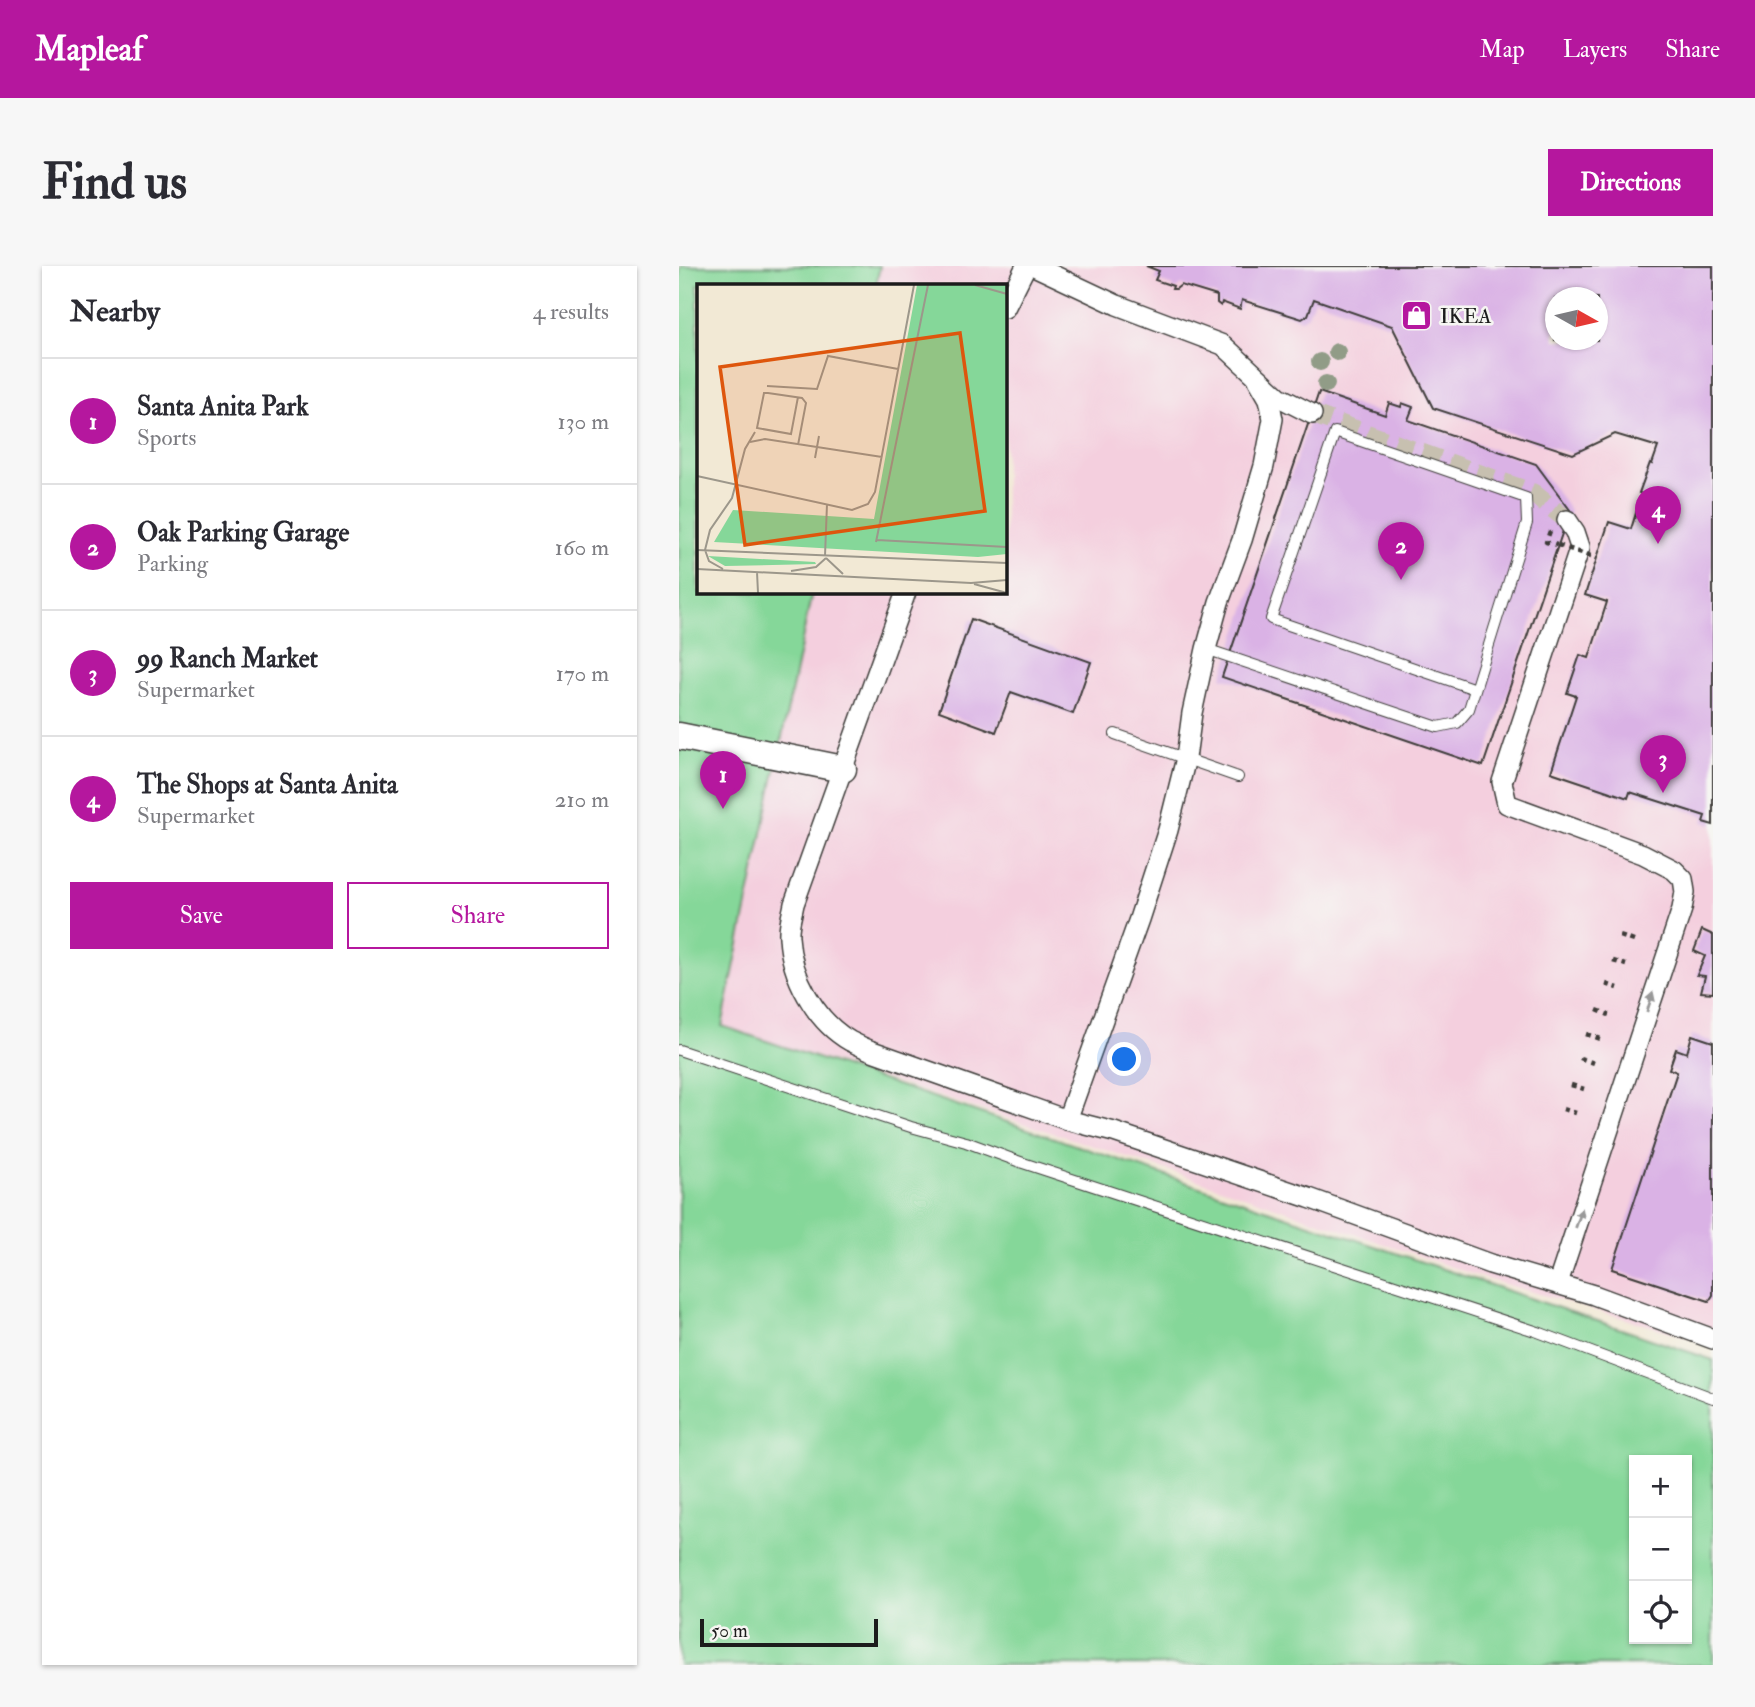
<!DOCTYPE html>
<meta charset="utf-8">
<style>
body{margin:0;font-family:"IM FELL Double Pica",serif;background:#f7f7f7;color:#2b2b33}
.controls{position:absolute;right:21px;bottom:21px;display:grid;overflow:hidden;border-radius:0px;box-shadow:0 2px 5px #0004}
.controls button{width:63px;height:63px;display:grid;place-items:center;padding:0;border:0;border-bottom:2px solid #e1e1e2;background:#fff;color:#2b2b33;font:35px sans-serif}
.compass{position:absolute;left:866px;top:21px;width:63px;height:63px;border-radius:50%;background:#fff;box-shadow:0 2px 5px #0004;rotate:98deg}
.scale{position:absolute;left:21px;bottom:18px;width:178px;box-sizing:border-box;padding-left:7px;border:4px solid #1c1c1c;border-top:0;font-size:19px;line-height:24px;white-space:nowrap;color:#1c1c1c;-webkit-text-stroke:5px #f6f6f2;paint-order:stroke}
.you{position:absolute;left:446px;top:794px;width:24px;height:24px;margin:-18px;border:5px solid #fff;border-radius:50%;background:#1a73e8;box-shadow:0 0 0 10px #1a73e833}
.badge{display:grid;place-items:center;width:46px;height:46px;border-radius:50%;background:#b5179e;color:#fff;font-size:23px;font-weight:700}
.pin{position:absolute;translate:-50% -58px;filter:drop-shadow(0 2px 4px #0008)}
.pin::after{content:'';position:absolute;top:37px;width:24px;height:21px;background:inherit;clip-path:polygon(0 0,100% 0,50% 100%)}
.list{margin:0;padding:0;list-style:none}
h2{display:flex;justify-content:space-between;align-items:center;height:91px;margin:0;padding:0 28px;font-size:30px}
h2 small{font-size:23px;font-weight:400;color:#7c7c81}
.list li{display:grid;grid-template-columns:46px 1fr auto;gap:21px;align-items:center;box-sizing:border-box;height:126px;padding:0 28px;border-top:2px solid #e1e1e2}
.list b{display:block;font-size:26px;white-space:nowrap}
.list p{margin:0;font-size:23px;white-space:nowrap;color:#7c7c81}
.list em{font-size:23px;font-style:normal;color:#7c7c81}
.actions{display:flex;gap:14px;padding:21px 28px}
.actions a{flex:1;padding:16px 0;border:2px solid #b5179e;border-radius:0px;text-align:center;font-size:24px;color:#b5179e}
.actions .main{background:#b5179e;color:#fff}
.icon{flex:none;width:38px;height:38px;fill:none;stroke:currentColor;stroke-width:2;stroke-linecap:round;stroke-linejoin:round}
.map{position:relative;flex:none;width:1034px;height:1399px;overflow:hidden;border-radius:0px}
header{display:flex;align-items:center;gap:42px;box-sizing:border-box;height:98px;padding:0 35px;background:#b5179e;color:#fff}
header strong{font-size:33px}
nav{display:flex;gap:38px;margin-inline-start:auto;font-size:24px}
.intro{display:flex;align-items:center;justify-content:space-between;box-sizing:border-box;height:168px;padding:0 42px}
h1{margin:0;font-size:49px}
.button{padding:18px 32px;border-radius:0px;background:#b5179e;color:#fff;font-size:24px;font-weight:700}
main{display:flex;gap:42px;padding:0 42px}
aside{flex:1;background:#fff;border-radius:0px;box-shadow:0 2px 5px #0004}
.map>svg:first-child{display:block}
.built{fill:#f4cfde;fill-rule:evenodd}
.green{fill:#85d799;stroke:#507a5a;stroke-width:2;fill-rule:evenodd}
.building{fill:#dab2e5;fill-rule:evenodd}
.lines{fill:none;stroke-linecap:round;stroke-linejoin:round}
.street-tunnel{stroke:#c7c0b0;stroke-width:19;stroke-dasharray:19 10;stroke-linecap:butt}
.lane-casing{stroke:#3c3b38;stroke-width:12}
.street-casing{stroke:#3c3b38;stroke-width:22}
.secondary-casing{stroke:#3c3b38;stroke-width:29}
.path{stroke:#3c3b38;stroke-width:4.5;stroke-dasharray:5 5;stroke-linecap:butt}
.lane{stroke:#fff;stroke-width:10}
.street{stroke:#fff;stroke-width:19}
.secondary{stroke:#fff;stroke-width:26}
.path-bridge{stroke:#3c3b38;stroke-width:4.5;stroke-dasharray:5 5;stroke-linecap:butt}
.tree{fill:#919c87}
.oneway{fill:#999}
.labels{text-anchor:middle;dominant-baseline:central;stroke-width:5;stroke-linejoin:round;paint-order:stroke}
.poi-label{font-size:21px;fill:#1c1c1c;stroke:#f6f6f2;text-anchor:start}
.inset-road{fill:none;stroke:#9c978b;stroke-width:2}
.view{fill:#de560d;fill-opacity:0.15;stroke:#de560d;stroke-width:3.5}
.inset-edge{fill:none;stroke:#1c1c1c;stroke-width:3.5}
</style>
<header>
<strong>Mapleaf</strong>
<nav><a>Map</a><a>Layers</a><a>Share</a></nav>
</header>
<div class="intro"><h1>Find us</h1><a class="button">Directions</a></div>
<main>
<aside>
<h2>Nearby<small>4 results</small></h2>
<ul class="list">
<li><span class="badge">1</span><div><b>Santa Anita Park</b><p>Sports</p></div><em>130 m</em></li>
<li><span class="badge">2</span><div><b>Oak Parking Garage</b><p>Parking</p></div><em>160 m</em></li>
<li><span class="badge">3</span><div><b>99 Ranch Market</b><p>Supermarket</p></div><em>170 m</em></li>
<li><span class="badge">4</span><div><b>The Shops at Santa Anita</b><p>Supermarket</p></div><em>210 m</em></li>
</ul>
<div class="actions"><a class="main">Save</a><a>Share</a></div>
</aside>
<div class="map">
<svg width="1034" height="1399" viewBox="0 0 1034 1399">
<rect width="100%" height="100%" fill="#f6f6f2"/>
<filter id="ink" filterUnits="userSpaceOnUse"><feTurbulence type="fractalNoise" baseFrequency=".0143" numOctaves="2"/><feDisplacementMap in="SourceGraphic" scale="14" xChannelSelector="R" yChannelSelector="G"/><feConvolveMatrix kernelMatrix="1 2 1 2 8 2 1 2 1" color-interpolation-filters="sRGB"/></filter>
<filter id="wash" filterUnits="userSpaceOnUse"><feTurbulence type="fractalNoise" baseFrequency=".00686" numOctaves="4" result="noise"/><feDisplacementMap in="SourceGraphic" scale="28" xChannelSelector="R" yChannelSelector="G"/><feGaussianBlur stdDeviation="1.57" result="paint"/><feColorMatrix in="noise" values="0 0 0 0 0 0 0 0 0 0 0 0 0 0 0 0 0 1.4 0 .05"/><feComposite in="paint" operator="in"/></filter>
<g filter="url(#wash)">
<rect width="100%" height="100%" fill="#f2e9d5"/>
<!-- built -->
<path class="built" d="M 201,0 L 1034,0 L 1034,1078 L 804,1012 L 497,907 L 43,760 L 133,326 L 326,326 L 326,19 L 197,19 ZM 876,32 L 918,32 L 918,74 L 876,74 Z"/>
<!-- green -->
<path class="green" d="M 2,0 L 201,0 L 197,19 L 19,19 L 19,326 L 133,326 L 43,760 L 1034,1094 L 1034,1399 L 0,1399 L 0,11 ZM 955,1194 L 1008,1194 L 1008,1373 L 955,1373 Z"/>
<g id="blocks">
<!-- building -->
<g class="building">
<path d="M 467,0 L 1034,0 L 1034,559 L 1024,556 L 1026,550 L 951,526 L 949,532 L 872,506 L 897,430 L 888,427 L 901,389 L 910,392 L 928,336 L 906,329 L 918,292 L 930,256 L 952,263 L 963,228 L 960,227 L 971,197 L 973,198 L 979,181 L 936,168 L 894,188 L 754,142 L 713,60 L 635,33 L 629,49 L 623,53 L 563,34 L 561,43 L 543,36 L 542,40 L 538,37 L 538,30 L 502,19 L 497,23 L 493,23 L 494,20 L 476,14 L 480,5 ZM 876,32 L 918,32 L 918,74 L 876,74 Z"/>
<path d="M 640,126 L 706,149 L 710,137 L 722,141 L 723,137 L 734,141 L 729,154 L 857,198 L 891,244 L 804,500 L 543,411 Z"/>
<path d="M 292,353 L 412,396 L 394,448 L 332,426 L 317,466 L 260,445 Z"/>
<path d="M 1023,664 L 1034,669 L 1034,727 L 1022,726 L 1026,710 L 1018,709 L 1026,690 L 1015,685 Z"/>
<path d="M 1013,769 L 1034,776 L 1034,1029 L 1030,1035 L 933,1003 L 998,806 L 990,803 L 997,783 L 1008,787 Z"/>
</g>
</g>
</g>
<g filter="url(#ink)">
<use href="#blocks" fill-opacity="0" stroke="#3c3b38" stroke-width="2"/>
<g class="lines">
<!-- street-tunnel -->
<path class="street-tunnel" d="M 633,148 L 854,227 L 888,254"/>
<defs>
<g id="lane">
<path d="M 527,383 L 759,461 L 778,457 L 790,443 L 848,257 L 847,232 L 656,166 L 592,353 L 796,423"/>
<path d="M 436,468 L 559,511"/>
<path d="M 0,784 L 232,861 L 287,876 L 344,897 L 859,1066 L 1034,1132"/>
</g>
<g id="street">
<path d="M 355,0 L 438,39 L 544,79 L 600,131 L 633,148"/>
<path d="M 326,42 L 347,0"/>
<path d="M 227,326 L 115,638 C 113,649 109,660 110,671 C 112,710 136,755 171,775 C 179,779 187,783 196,786 L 388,854 L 435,866 L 630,932 L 811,998 L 915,1029 L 1034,1073"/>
<path d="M 388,854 L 460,653 L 489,564 L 507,492 L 513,447 L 527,383 L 540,336 L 563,274 L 585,200 L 594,153 L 590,133 L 579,114"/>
<path d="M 879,1017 L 1003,643 L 1006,626 L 1004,613 L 995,604 L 964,588 L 828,538 L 823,516 L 901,281 L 896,266 L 888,254"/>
</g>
<path id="secondary" d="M 0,470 L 164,503"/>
</defs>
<!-- lane casing -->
<use href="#lane" class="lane-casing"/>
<!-- street casing -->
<use href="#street" class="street-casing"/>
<!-- secondary casing -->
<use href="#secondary" class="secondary-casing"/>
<!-- path -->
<g class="path">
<path d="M 871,265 L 867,276 L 878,279"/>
<path d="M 941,670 L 955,675"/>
<path d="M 934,695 L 947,699"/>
<path d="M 927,718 L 939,722"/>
<path d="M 918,744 L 930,749"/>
<path d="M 907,768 L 922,773"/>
<path d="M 901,792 L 915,797"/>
<path d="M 892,819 L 905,823"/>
<path d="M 884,843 L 897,847"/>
</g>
<!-- lane -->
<use href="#lane" class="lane"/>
<!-- street -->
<use href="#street" class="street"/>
<!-- secondary -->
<use href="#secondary" class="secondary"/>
<!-- path-bridge -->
<path class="path-bridge" d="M 879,279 L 918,292"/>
</g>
<!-- trees -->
<g class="tree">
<circle cx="658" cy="86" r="9"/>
<circle cx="641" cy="96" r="9"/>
<circle cx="647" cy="118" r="9"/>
</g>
<!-- one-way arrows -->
<defs><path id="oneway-solid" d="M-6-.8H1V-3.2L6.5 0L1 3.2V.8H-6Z" transform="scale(1.75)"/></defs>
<g class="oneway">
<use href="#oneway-solid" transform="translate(971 736) rotate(-72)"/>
<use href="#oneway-solid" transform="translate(900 952) rotate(-71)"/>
</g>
</g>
<!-- icons -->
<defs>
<symbol id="shop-square" viewBox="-11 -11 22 22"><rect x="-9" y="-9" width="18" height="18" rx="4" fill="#b5179e" stroke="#f6f6f2"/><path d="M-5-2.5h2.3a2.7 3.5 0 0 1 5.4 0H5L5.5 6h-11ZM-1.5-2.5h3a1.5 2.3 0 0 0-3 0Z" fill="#fff"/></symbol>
</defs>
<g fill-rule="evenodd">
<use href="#shop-square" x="720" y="32" width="35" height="35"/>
</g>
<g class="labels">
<!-- poi labels -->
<g class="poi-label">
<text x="761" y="50">IKEA</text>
</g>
</g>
<!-- overview -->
<g transform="translate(18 18)">
<rect width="310" height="310" fill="#f2e9d5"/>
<path d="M 220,1 L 310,1 L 310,270 L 281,273 L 17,258 L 36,226 L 177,235 ZM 11,272 L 118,278 L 119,280 L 28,282 Z" fill="#85d799"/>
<path class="inset-road" d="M 278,1 L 310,10M 70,102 L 120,105 L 131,72 L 201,85M 53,158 L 68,155 L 185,173M 101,161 L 109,119 L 105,114 L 71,109 L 67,109 L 60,144 L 94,150 L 101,113M 118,174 L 122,152M 0,192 L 155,226 L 171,220 L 178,208 L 217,1M 180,256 L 310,263M 179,258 L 231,1M 0,266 L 310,279M 8,266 L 13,246 L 35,214 L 48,165 L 58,148M 8,266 L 12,277 L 26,285M 128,272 L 130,220M 129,274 L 146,290M 0,285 L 274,299 L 310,296M 94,287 L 119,283 L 129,274M 60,288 L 61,309M 277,300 L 310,309"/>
<path class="view" d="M 263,49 L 288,227 L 48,261 L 23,83 Z"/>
<rect width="310" height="310" class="inset-edge"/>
</g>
</svg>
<div class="controls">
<button>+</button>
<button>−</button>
<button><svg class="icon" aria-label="locate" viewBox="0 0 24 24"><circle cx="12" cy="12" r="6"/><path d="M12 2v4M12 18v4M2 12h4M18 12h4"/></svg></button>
</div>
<svg class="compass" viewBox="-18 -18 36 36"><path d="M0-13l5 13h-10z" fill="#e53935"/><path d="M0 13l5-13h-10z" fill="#7c7c81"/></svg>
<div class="scale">50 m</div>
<div class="you"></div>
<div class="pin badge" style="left:44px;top:543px">1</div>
<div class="pin badge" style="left:722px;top:314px">2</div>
<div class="pin badge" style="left:984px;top:527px">3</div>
<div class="pin badge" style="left:979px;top:278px">4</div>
</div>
</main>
